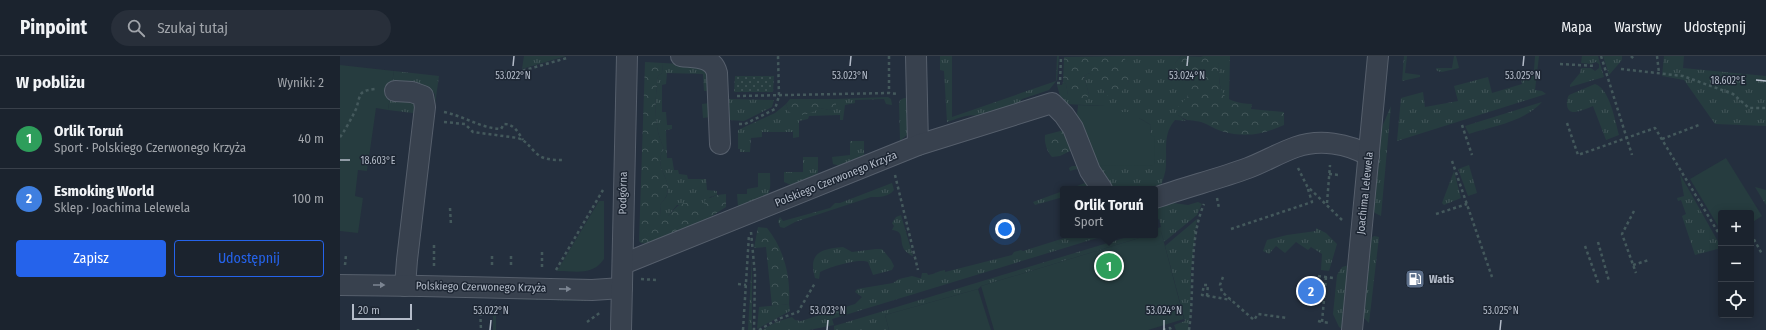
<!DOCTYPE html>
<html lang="pl">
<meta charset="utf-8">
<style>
body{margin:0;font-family:"Fira Sans Condensed",sans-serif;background:#282f3a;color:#f1f3f6}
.controls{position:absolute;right:12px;bottom:12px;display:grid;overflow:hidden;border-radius:4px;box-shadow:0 2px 10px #0003}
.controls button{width:36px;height:36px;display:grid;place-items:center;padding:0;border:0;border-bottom:1px solid #39404a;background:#1b232e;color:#f1f3f6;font:20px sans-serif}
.scale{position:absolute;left:12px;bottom:10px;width:60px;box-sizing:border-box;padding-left:4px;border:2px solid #b4bcc9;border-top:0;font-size:11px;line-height:14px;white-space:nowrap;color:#b4bcc9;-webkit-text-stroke:3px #1d2633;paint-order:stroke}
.you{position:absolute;left:665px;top:173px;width:14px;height:14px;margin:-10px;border:3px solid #fff;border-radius:50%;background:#1a73e8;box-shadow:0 0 0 6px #1a73e833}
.badge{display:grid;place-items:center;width:26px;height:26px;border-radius:50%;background:#2563eb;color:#fff;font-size:13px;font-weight:700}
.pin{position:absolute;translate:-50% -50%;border:2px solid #fff;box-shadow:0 1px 4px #0006}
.popup{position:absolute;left:720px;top:130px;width:98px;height:52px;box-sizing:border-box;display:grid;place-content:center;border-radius:4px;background:#1b232e;filter:drop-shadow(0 1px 3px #0005);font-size:13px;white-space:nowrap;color:#a0a4aa}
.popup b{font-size:15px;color:#f1f3f6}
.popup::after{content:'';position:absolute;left:50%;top:100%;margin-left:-8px;border:8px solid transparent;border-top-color:#1b232e}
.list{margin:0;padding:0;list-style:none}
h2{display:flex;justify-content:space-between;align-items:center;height:52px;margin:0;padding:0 16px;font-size:17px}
h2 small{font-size:13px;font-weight:400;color:#a0a4aa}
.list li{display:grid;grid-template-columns:26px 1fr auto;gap:12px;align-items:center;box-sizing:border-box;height:60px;padding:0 16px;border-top:1px solid #39404a}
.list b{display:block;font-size:15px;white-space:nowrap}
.list p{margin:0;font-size:13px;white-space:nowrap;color:#a0a4aa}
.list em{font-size:13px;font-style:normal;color:#a0a4aa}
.actions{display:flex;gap:8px;padding:12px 16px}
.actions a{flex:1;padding:9px 0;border:1px solid #2563eb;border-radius:4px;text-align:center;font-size:14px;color:#2563eb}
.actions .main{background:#2563eb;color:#fff}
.icon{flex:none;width:22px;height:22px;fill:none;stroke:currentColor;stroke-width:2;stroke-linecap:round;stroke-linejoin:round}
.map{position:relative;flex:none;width:1426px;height:274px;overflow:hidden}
header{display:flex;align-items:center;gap:24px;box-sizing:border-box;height:56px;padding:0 20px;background:#1b232e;border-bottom:1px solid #39404a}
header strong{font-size:19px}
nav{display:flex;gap:22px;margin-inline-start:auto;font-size:14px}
.search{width:280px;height:36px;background:#282f3a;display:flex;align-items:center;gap:10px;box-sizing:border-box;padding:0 14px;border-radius:22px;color:#a0a4aa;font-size:15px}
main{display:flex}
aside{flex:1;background:#1b232e}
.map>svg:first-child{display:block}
.grass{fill:url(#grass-tufts)}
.forest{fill:url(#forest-crowns)}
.park{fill:url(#park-dots)}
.garden{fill:#263c3f}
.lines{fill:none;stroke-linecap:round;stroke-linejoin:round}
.minor-casing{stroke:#565f6c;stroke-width:22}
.path{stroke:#44595c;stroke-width:2.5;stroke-dasharray:3 3;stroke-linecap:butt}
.minor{stroke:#38414e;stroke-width:20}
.oneway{fill:#7c8592}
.ticks{fill:none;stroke:#b4bcc9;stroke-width:1.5}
.labels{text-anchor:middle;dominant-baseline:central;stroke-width:3;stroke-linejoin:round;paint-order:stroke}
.street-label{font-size:11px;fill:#b4bcc9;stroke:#1d2633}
.poi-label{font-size:11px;font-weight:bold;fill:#b4bcc9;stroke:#1d2633;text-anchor:start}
.ticks-label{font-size:10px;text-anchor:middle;fill:#b4bcc9;stroke:#1d2633;stroke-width:3;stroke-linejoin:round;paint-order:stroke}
</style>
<header>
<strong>Pinpoint</strong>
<div class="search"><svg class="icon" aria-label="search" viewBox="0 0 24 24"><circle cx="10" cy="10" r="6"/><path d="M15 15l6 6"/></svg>Szukaj tutaj</div>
<nav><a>Mapa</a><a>Warstwy</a><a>Udostępnij</a></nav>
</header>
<main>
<aside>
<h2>W pobliżu<small>Wyniki: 2</small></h2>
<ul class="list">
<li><span class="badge" style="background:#2e9e5b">1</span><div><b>Orlik Toruń</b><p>Sport · Polskiego Czerwonego Krzyża</p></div><em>40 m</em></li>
<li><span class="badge" style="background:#3f7fe0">2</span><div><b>Esmoking World</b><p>Sklep · Joachima Lelewela</p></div><em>100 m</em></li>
</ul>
<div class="actions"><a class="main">Zapisz</a><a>Udostępnij</a></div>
</aside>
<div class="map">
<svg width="1426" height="274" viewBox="0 0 1426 274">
<defs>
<pattern id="grass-tufts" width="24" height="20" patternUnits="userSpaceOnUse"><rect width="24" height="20" fill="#263c3f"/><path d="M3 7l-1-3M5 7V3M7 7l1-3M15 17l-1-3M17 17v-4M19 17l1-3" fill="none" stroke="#435659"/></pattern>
<pattern id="forest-crowns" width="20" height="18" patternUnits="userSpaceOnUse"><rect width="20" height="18" fill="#263c3f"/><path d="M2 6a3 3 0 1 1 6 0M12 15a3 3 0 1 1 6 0" fill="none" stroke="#435659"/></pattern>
<pattern id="park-dots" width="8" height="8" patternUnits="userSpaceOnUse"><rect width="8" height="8" fill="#263c3f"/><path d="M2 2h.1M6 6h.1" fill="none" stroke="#435659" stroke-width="1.8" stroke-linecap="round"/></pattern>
</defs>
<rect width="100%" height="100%" fill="#242f3e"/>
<!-- grass -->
<g class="grass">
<path d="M 184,0 L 226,0 L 182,13 Z"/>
<path d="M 600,0 L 612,0 L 612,61 L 716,25 L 717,0 L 719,0 L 717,24 L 709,34 L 682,43 L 675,52 L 638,60 C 628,57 617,63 607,66 L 604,15 L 600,14 Z"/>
<path d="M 783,0 L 841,0 L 835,7 L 848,40 L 838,59 L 846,65 L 835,64 C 823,78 827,92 826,109 C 826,116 823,123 821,130 L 815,133 L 770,133 L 755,110 L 810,79 L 811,69 L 799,62 L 764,56 L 764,50 L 726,48 L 721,44 L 717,29 L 722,29 L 723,26 L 726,28 L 728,39 L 749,39 L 744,20 L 749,17 L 759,24 L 765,37 L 788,27 L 790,13 Z"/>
<path d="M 861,0 L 890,0 L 889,44 C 878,39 879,19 879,8 Z"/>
<path d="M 1064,0 L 1067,0 L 1065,17 L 1080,19 L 1080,21 L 1062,25 Z"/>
<path d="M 1114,0 L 1116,0 L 1119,12 L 1102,16 L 1097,15 L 1096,12 L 1112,12 Z"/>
<path d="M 1195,0 L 1199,0 L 1195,34 L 1202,35 L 1206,38 L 1057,85 L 1061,42 L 1083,36 L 1085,51 L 1118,45 L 1114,30 L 1148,21 L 1152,37 L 1182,28 L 1179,14 L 1194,14 Z"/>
<path d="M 1242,0 L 1258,0 L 1264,21 L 1230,31 L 1230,29 L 1240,17 L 1241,12 L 1251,12 L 1255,15 L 1259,12 L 1259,8 L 1256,6 L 1251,8 L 1241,7 Z"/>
<path d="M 1263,0 L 1282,0 L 1282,4 L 1269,19 Z"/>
<path d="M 1324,0 L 1344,0 L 1343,12 L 1426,20 L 1426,70 L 1375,68 L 1344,24 L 1322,20 Z"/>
<path d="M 323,7 L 357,9 L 366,13 L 371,35 L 364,35 L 363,18 L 327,17 L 326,28 L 322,29 L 322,56 L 326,56 L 327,69 L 332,69 L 332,73 L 326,74 L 327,102 L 332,102 L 334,114 L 338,114 L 339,118 L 347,119 L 348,123 L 366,123 L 367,134 L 377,135 L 377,139 L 370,141 L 363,153 L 337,149 L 328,160 L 321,160 L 320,149 C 322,146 326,142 327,139 C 333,122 312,113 324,92 C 313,71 315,43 318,20 L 322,17 Z"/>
<path d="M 54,15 L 99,20 L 93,62 L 91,61 L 95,38 L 88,32 L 52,26 Z"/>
<path d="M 1255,28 C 1270,33 1275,65 1279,79 L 1266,84 L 1253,50 C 1248,52 1241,55 1235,56 C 1225,57 1226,44 1229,39 Z"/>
<path d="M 50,41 L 73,46 L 76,54 L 75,60 L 73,60 L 73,57 L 48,54 Z"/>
<path d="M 548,41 L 551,43 L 552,49 L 546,48 L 544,43 L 515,44 L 515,47 L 505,49 L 503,64 L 500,64 L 500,59 L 469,60 L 468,63 L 459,65 L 459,81 L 453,82 L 453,76 L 422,76 L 422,81 L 411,82 L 410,96 L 400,96 L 400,93 L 398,93 L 398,74 L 435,57 L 446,48 L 449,56 L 472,56 L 480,52 L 489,54 L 495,51 L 496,43 Z"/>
<path d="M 564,42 L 568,42 L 568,78 L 560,85 L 559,48 L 560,44 Z"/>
<path d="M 388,43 L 434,44 L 432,51 L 404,65 L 389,64 Z"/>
<path d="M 1202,46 C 1184,66 1153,70 1129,78 L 1125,70 Z"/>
<path d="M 370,47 L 373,80 L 370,80 L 370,61 L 363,62 L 362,48 Z"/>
<path d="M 1051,50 L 1041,160 L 1035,157 L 1032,153 L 1039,78 Z"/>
<path d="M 510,85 L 524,85 L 524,99 L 500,110 L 493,108 L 492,101 L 510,99 Z"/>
<path d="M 463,101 L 478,101 L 478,116 L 476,120 L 451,129 L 444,126 L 444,116 L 463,116 Z"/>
<path d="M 1129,109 L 1137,137 L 1128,140 L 1118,113 Z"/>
<path d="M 732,110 L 741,110 L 757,133 L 729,133 L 745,127 L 740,112 L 730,115 L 729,112 Z"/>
<path d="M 1114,115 L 1121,142 L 1104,149 L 1102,147 Z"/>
<path d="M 418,117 L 430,117 C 430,123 431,130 429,136 C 427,142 404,150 398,150 L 397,138 L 407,138 L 407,133 L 418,131 Z"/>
<path d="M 1340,118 L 1381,191 L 1381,192 L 1355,199 L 1342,160 L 1346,158 L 1341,144 L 1338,145 L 1337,142 L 1344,140 Z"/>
<path d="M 552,127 L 554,134 C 549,141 539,141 531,141 L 455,166 L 444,172 L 440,171 L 438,165 L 440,161 L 443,165 L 490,152 L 495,147 L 500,147 Z"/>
<path d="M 1415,131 L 1426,134 L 1426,149 Z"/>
<path d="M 723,135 L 723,141 L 695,149 L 693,146 Z"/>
<path d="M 858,146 L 862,148 L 857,159 L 824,186 L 821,176 L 815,177 L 815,173 L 821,171 L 819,163 L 815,165 L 815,150 L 833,147 L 848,149 Z"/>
<path d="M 561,159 L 573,200 L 572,200 C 569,198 564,195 563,191 C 560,183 564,175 552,174 L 554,170 L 552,167 L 556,161 Z"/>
<path d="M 857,163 L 851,215 L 850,259 L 848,274 L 836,274 L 834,269 L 845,265 L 825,190 Z"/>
<path d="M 976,172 L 986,177 L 997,188 L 989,215 L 981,214 L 982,198 L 971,191 L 968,194 L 956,186 L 945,197 L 936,190 L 929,198 L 923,195 L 927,184 L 947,179 L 976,175 Z"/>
<path d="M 734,179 L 767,179 L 492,263 L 494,269 L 469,274 L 422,274 L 436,266 L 452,261 L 455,264 L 461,265 L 515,248 L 522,241 L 515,236 L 517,233 L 553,227 L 559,223 L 572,220 L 579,222 L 581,222 L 582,217 L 587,217 L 588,219 C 595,218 598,215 605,214 L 605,216 L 672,199 L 674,196 L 681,194 L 683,195 Z"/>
<path d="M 794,179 L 809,179 L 641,230 L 638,233 L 545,259 L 549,274 L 494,274 L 494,270 Z"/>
<path d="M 1034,180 L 1039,181 L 1029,267 L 1022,260 L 1029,184 Z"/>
<path d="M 503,191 L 512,196 L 536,193 L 542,193 L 551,204 L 554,210 L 552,214 L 533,219 L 528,206 C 518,202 490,211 480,216 L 479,223 L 475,222 C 468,197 480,193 503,191 Z"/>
<path d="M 412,203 L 412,274 L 408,274 Z"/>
<path d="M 1009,209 L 1002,273 L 999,271 L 993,258 L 997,219 L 1002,211 Z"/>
<path d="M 173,241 L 249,242 L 246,245 L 173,243 Z"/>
<path d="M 449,248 L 450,255 L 417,273 L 419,251 Z"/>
<path d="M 153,250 L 156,251 L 156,274 L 153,274 Z"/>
</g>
<!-- forest -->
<g class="forest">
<path d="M 783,0 L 791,13 L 788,27 L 777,42 L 771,43 C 761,34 761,26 749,17 L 744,20 L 749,39 L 745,44 L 732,43 L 728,39 L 726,28 L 723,26 L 724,1 Z"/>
<path d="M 841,0 L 870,1 L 879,8 C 878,38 882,46 912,48 L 911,53 L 944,56 L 944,69 C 921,79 906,82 881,75 C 874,73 868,68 861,66 C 849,63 849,67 838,59 L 837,52 L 848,40 L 839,32 L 835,7 Z"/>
<path d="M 305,6 L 323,7 L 322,17 L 318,20 C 315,43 313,71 324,92 C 312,113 333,122 327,138 C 326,142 322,146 320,149 L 321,160 L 328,160 C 342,144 344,144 363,153 L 365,144 L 377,139 L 386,138 L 386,151 L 369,162 L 309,188 L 301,187 L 299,185 Z"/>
<path d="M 450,43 L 496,43 L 496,51 L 489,54 L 480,52 C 470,58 460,62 449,56 L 446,48 Z"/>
<path d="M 728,73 L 732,94 L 720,100 L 712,101 C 707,96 704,86 705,79 Z"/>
<path d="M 418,171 L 427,172 C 444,193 451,221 449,248 L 432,250 L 426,191 L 414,192 Z"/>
</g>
<!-- park -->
<path class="park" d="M 395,20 L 434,20 L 433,36 L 394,36 Z"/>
<!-- garden -->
<g class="garden">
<path d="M 0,9 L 54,15 L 48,54 L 36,52 L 27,115 L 18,114 L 15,140 L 23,142 L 18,177 L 0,175 Z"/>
<path d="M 738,49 L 765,50 L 765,56 L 799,56 L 799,62 L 811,69 L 810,79 L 815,81 L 814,109 L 755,110 L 737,58 Z"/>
<path d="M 1386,102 L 1422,160 L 1411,167 L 1411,157 L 1381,157 L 1381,175 L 1350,123 Z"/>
<path d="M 259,145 L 264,145 L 264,203 C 253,220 235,215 217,215 Z"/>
<path d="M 821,175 L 844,263 L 808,274 L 654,274 L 641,230 L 809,179 L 815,179 L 815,177 Z"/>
<path d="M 638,233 L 651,274 L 549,274 L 545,259 Z"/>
</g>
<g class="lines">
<defs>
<g id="minor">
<path d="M 341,0 C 355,2 373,0 377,17 L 380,88"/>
<path d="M 576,0 L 578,89"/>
<path d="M 55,35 L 72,36 L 83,40 L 85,51 L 67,204 L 65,230"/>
<path d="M 815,142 C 846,131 878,123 908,112 C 924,106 939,97 956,91 C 979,83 1008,87 1029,100"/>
<path d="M 283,208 L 578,89 L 712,47 L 724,59 L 733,72 L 750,115 L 762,133"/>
<path d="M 0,229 L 81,230 L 252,234 L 282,232"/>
<path d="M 281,274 L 287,0"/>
<path d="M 1012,274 L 1038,0"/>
</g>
</defs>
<!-- minor casing -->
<use href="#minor" class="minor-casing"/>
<!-- path -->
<g class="path">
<path d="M 549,0 L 549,37"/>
<path d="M 1261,0 L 1292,99"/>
<path d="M 1291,0 L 1295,4"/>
<path d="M 1317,0 L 1319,17"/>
<path d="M 1220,8 L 1256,10"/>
<path d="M 1281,13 L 1343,20 L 1393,38 L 1409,52 L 1426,52"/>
<path d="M 159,16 L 178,16 L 227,2"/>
<path d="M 717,27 L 720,27 L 721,0"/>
<path d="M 397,40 L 549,37 L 558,38"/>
<path d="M 104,56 C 124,60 140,72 161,73 L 164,68 C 174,68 178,76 183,84"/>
<path d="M 104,66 L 125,68 L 133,76 L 178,82 C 186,85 189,90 195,96 C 202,104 213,104 223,104"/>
<path d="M 1227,67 L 1238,99 L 1315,72 L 1381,181"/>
<path d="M 399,68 L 405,68 L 435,53 L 439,40 L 438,0"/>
<path d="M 1122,69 L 1132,99"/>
<path d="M 0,81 C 3,78 14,58 16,53 C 21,39 17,35 35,33"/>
<path d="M 1322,83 L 1359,69"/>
<path d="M 1112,105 L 1152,221"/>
<path d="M 958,112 L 967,130 L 1002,164"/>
<path d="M 989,118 L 999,119"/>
<path d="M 555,119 L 578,214"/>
<path d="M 877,142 L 879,152"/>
<path d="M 987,147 L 990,109"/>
<path d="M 110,152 L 111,169"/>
<path d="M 1294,155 L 1282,178 L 1296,217"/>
<path d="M 1096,158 L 1127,148"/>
<path d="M 891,173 L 972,146 L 967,130"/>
<path d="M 411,176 L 415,219 L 414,274"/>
<path d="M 1411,178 L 1422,198"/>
<path d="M 1258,186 L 1269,225"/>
<path d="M 1245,190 L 1259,229"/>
<path d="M 202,196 L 202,213"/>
<path d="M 152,200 L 152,212"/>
<path d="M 171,200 L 171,212"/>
<path d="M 5,209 L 6,199"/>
<path d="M 1293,209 L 1309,204"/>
<path d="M 94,210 L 94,186"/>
<path d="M 216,214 L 263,134"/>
<path d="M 978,220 L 993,222"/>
<path d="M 883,221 L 880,229 L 882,236 L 914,264 L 918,258 L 947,262"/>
<path d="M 986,221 L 982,266 L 990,267"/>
<path d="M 301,223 L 316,224"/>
<path d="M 398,228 L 406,229"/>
<path d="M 867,240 L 868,229 L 864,229 L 862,239 L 891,244"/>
<path d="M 140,251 L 141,274"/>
<path d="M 978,265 L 982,266"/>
<path d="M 247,266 L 261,256"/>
<path d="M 78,273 L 78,274"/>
<path d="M 403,274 L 409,179"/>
<path d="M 419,274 L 438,263 L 458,256 L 475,227"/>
<path d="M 823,274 L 830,272 L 831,274"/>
<path d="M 849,274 C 855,234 848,185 864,148"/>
</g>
<!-- minor -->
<use href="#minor" class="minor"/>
</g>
<!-- one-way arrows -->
<defs><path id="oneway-solid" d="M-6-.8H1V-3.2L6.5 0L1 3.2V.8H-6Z"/></defs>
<g class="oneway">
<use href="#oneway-solid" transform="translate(39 229)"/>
<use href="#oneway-solid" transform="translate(225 233) rotate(1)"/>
</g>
<!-- ticks -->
<path class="ticks" d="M 173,10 L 174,0M 510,10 L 511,0M 847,10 L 848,0M 1183,10 L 1184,0M 1416,24 L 1426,25M 0,104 L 10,104M 150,274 L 151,264M 487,274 L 488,264M 824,274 L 824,264M 1160,274 L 1161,264"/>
<!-- icons -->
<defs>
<symbol id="fuel-square" viewBox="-11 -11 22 22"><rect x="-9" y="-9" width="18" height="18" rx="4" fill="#5c6f8a" stroke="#1d2633"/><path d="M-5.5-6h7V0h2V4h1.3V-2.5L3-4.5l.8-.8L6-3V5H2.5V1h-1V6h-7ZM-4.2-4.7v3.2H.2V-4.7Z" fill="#fff"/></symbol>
</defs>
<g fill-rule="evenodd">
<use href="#fuel-square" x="1064" y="212" width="22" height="22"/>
</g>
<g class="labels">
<!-- street labels -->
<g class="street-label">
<text transform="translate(496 123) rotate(-22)">Polskiego Czerwonego Krzyża</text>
<text transform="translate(283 137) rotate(-89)">Podgórna</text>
<text transform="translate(1025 137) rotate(-84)">Joachima Lelewela</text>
<text transform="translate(141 231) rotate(1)">Polskiego Czerwonego Krzyża</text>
</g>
<!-- poi labels -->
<g class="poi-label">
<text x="1089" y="223">Watis</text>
</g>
</g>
<g class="ticks-label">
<text x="173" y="23">53.022°N</text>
<text x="510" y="23">53.023°N</text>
<text x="847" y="23">53.024°N</text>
<text x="1183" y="23">53.025°N</text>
<text x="1388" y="28">18.602°E</text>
<text x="38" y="108">18.603°E</text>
<text x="151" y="258">53.022°N</text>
<text x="488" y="258">53.023°N</text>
<text x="824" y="258">53.024°N</text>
<text x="1161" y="258">53.025°N</text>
</g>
</svg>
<div class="controls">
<button>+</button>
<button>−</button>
<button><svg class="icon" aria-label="locate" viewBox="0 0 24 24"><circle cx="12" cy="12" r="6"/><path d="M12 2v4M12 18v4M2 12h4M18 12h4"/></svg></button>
</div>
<div class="scale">20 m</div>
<div class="you"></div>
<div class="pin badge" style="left:769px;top:210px;background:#2e9e5b">1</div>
<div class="popup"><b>Orlik Toruń</b>Sport</div>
<div class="pin badge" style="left:971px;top:235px;background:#3f7fe0">2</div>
</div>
</main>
